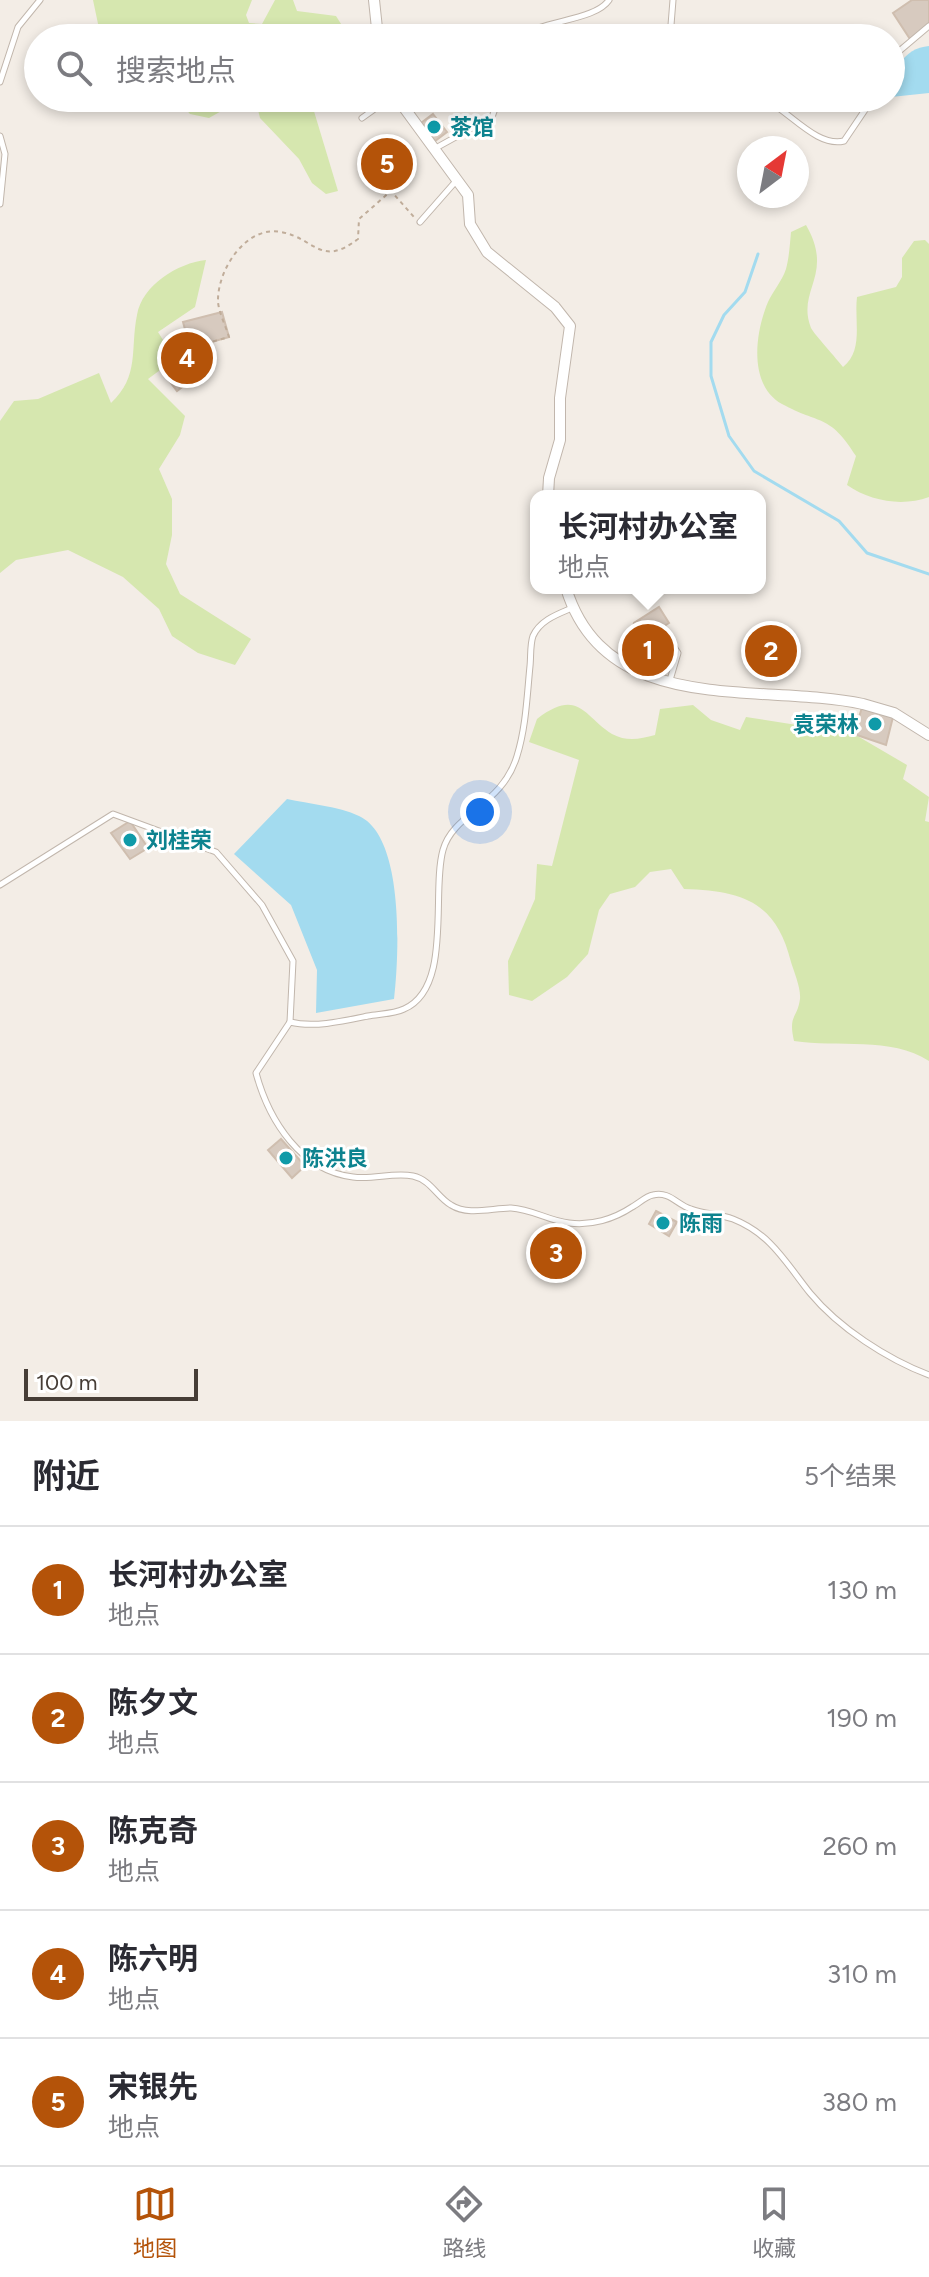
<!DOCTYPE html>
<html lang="zh">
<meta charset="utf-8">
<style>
body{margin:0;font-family:Figtree,"Noto Sans SC",sans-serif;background:#f2f2f3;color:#2b2b33}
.compass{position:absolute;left:737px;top:136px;width:72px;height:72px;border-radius:50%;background:#fff;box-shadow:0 4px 12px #0003;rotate:32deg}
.scale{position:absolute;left:24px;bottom:20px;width:174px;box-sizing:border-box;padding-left:8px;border:4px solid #463d36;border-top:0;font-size:22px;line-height:28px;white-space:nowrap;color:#463d36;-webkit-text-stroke:6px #fff;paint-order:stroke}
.you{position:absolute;left:480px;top:812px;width:28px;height:28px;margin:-20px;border:6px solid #fff;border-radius:50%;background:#1a73e8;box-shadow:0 0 0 12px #1a73e833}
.badge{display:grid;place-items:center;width:52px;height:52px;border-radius:50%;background:#b45309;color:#fff;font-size:26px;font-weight:700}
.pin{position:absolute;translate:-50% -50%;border:4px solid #fff;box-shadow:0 2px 8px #0006}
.popup{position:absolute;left:530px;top:490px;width:236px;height:104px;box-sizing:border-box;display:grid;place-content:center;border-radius:16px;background:#fff;filter:drop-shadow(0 2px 6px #0005);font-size:26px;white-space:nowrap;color:#7c7c81}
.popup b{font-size:30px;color:#2b2b33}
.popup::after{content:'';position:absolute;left:50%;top:100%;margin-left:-16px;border:16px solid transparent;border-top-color:#fff}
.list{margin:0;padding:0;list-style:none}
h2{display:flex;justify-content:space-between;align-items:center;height:104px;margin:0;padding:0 32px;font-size:34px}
h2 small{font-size:26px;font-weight:400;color:#7c7c81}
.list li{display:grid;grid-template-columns:52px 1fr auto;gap:24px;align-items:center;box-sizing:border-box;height:128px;padding:0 32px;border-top:2px solid #e1e1e2}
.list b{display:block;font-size:30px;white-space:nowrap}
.list p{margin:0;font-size:26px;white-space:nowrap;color:#7c7c81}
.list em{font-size:26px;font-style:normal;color:#7c7c81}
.icon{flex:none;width:44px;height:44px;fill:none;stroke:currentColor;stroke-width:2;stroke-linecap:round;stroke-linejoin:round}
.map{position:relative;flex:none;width:929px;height:1421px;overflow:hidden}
.search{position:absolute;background:#fff;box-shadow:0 4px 12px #0003;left:24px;right:24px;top:24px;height:88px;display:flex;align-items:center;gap:20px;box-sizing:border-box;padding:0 28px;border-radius:44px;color:#7c7c81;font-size:30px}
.sheet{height:744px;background:#fff}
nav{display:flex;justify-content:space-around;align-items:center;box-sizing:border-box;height:112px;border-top:2px solid #e1e1e2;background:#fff;font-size:22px;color:#7c7c81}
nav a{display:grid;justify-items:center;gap:4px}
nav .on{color:#b45309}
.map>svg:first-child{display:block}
.green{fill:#d6e7af}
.water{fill:#a3dbef}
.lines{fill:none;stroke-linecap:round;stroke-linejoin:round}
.stream{stroke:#a3dbef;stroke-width:3}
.building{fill:#d7cabf;stroke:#cfbeaf;stroke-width:2}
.lane-casing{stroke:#c1b6ac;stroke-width:7}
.street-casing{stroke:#c1b6ac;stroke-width:12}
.path{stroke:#c0ad9a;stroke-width:2;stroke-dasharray:4 4;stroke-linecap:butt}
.lane{stroke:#fff;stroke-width:5}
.street{stroke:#fff;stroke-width:10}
.culture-dot{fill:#0f9aa8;stroke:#fff;stroke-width:3}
.labels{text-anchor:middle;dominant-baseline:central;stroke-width:6;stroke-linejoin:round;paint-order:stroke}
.culture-label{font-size:22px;font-weight:bold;fill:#0d838f;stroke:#fff;text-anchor:start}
</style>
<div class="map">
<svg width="929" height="1421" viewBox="0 0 929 1421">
<rect width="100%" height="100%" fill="#f3ede6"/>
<!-- green -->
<g class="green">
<path d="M 93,0 L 252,0 L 246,15 L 249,23 L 262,24 L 275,0 L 293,0 L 297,11 L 336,16 L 350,38 L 101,38 Z"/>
<path d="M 176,98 L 233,98 L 225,109 L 209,118 L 190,114 Z"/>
<path d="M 255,98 L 310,98 L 338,191 L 326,194 L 312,183 L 299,159 L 260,118 Z"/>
<path d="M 806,225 C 835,275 796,290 811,328 C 814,334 837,359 843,367 C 864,350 854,321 857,297 L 896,287 L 902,277 L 902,258 L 914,241 L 925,240 L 929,244 L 929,497 C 902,507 870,501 847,485 L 856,456 C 829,413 820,425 782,404 C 748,385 755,333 768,302 C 773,291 782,281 786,269 C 789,258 790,244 791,232 Z"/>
<path d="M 206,260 L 195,307 L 158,332 L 175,359 L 148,379 L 185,416 L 180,435 L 159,469 L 172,499 L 172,535 L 166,564 L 180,594 L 251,639 L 235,665 L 198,653 L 172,636 L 159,609 L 123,577 L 68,550 L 16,560 L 0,573 L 0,421 L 14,401 L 38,399 L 99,373 L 111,403 C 140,376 130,349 137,315 C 142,285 178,263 206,260 Z"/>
<path d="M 693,705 L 711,720 L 740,730 L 746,717 L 854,734 L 907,765 L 903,779 L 929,797 L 925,821 L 929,822 L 929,1061 C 891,1036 837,1048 794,1041 C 788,1014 797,1020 800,999 C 801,988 794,972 791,962 C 776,901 742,891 684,889 L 671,869 L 650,872 L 635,887 L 610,894 L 599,910 L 588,954 L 567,977 L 532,1001 L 509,995 L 508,961 L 535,899 L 537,864 L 552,866 L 579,760 L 529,742 L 537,719 C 579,687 584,717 612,734 C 627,742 640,739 655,735 L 660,709 Z"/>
</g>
<!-- water -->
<g class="water">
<path d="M 929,46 L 929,93 L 891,97 C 891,72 903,48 929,46 Z"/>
<path d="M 287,799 C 309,804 338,806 359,816 C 405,837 399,956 394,999 L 316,1013 L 317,970 L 291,905 L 234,854 Z"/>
</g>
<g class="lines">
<!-- stream -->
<path class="stream" d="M 758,254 L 745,292 L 724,315 L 711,342 L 711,376 L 729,436 L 754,471 L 839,521 L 867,553 L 929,574"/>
</g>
<!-- building -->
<g class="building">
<path d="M 912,0 L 929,0 L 929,26 L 910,39 L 893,13 Z"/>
<path d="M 433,114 L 447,132 L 435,141 L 421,123 Z"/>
<path d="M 389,147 L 404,169 L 386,181 L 371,159 Z"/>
<path d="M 222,312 L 229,337 L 190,348 L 183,322 Z"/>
<path d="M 190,348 L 205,369 L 177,391 L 161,370 Z"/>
<path d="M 659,607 L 669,623 L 650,635 L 667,661 L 651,671 L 630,639 L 634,623 Z"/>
<path d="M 769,632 L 789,654 L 773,668 L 753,647 Z"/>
<path d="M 863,704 L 894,713 L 886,745 L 854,734 Z"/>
<path d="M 130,821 L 148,848 L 130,859 L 111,833 Z"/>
<path d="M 281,1139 L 305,1166 L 292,1178 L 268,1150 Z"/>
<path d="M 656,1211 L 677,1222 L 669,1236 L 649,1224 Z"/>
<path d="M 550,1239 L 571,1250 L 564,1266 L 541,1255 Z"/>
</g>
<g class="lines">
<defs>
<g id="lane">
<path d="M 673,0 L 671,25 L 676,38"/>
<path d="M 518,38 C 541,20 595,21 609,0"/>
<path d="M 891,58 L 929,26"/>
<path d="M 0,82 L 18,27 L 40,0"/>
<path d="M 762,98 C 788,109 816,148 844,141 L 873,98"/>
<path d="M 362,118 L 390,98"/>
<path d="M 0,136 L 5,154 L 0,204"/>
<path d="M 434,149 L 492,117 L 499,98"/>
<path d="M 420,222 L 456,181"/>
<path d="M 572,608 C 558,614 540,620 533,636 C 530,644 531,657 530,666 C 527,696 526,727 517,756 C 502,806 453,813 443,850 C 431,892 453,988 404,1009 C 394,1014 379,1014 368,1016 C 344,1021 314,1028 290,1022 L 256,1073 C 269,1121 301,1171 353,1177 C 373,1180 393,1172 413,1176 C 431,1180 437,1197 451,1205 C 468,1216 492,1208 511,1208 C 532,1209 549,1221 569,1223 C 591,1226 614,1219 632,1207 C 638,1204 646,1196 653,1195 C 670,1191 677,1205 691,1209 C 705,1214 719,1214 733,1219 C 771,1234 786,1263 810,1293 C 839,1328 887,1359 929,1375"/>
<path d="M 661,628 L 678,653 L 670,680"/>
<path d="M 0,885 L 113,814 L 216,852 L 262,905 L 293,961 L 290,1022"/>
</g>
<g id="street">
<path d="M 374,0 L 378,38"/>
<path d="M 397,98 L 468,195 L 470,224 L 487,252 L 555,307 L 570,326 L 560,398 L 560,440 L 549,478 L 548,496"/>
<path d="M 566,588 C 606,719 760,682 863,704 L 894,713 L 929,735"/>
</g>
</defs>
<!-- lane casing -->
<use href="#lane" class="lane-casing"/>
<!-- street casing -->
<use href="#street" class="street-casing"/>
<!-- path -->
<path class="path" d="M 190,348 L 229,337 C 226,327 219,313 218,302 C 217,270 246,225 281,232 C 315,238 320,268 358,239 L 359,219 L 391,191 L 414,217"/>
<!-- lane -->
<use href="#lane" class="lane"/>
<!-- street -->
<use href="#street" class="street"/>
</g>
<!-- markers -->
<g class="culture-dot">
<circle cx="434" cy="127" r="8"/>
<circle cx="875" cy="724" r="8"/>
<circle cx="130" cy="840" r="8"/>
<circle cx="286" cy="1158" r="8"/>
<circle cx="663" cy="1223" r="8"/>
</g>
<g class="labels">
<!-- culture labels -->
<g class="culture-label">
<text x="450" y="127">茶馆</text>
<text x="859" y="724" text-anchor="end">袁荣林</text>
<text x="146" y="840">刘桂荣</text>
<text x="302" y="1158">陈洪良</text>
<text x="679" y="1223">陈雨</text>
</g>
</g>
</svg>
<svg class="compass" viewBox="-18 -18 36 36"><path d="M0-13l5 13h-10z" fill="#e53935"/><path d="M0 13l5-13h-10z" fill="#7c7c81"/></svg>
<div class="scale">100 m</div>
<div class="you"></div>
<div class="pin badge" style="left:648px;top:650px">1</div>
<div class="popup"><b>长河村办公室</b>地点</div>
<div class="pin badge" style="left:771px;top:651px">2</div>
<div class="pin badge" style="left:556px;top:1253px">3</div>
<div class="pin badge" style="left:187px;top:358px">4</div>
<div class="pin badge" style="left:387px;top:164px">5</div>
<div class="search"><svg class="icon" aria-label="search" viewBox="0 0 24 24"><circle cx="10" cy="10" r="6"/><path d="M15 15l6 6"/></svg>搜索地点</div>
</div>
<section class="sheet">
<h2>附近<small>5个结果</small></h2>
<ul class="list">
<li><span class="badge">1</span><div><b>长河村办公室</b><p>地点</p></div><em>130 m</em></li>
<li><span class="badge">2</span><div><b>陈夕文</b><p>地点</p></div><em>190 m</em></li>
<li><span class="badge">3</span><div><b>陈克奇</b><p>地点</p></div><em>260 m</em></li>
<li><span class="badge">4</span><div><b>陈六明</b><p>地点</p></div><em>310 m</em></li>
<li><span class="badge">5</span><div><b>宋银先</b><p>地点</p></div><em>380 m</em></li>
</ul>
</section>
<nav>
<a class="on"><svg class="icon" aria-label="map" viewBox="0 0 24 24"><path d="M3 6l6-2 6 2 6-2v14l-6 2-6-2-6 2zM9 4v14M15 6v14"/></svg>地图</a>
<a><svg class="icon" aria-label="directions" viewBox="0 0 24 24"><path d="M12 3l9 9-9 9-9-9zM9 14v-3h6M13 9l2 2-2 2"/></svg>路线</a>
<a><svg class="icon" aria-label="saved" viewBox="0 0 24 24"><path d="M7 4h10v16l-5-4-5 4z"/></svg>收藏</a>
</nav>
